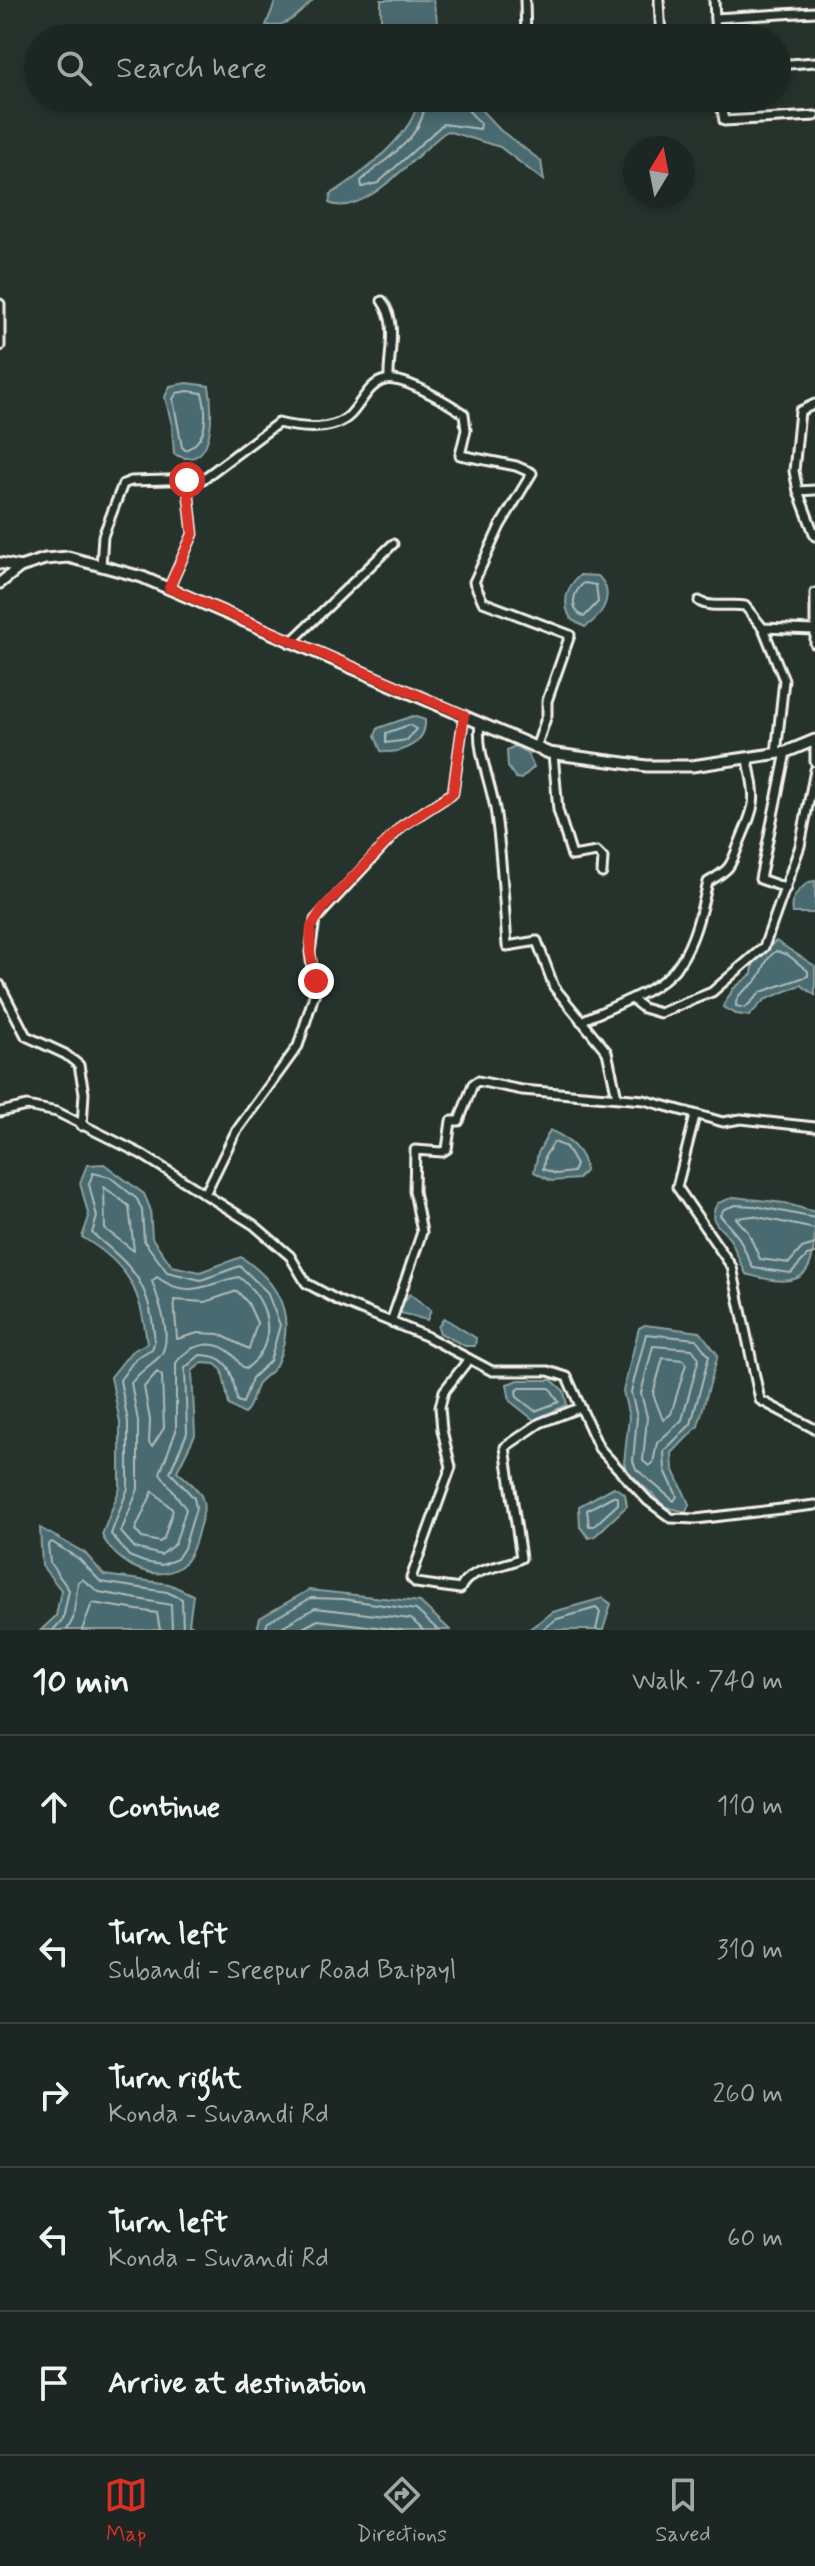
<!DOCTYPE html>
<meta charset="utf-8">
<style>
body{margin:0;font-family:Mynerve,sans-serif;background:#252e2a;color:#f1f3f6}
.compass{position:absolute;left:623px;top:136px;width:72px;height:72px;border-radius:50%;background:#1c2622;box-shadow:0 4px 12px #0003;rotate:10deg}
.stop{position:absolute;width:24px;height:24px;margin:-18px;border:6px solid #d93025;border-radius:50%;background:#fff}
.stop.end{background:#d93025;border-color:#fff;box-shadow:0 2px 8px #0008}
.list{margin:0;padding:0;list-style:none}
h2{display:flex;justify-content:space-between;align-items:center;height:104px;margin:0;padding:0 32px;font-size:34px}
h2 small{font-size:26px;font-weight:400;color:#a0a5a5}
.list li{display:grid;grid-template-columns:52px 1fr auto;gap:24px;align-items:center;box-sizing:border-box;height:144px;padding:0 32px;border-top:2px solid #3a4340}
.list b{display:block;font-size:30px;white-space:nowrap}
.list p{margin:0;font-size:26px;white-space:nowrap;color:#a0a5a5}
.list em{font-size:26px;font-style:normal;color:#a0a5a5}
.icon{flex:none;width:44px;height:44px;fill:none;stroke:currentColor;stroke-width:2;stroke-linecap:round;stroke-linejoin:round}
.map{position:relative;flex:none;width:815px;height:1630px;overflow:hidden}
.search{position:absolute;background:#1c2622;box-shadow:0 4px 12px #0003;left:24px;right:24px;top:24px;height:88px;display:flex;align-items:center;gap:20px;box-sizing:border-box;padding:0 28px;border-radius:44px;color:#a0a5a5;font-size:30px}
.sheet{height:824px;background:#1c2622}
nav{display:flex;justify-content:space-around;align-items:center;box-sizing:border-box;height:112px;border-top:2px solid #3a4340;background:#1c2622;font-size:22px;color:#a0a5a5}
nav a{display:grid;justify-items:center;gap:4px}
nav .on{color:#d93025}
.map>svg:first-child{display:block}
.water{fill:#486b6f;stroke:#8da19f;stroke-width:2}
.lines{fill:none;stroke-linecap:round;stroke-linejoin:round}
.shore{stroke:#afbbb8;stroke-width:2}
.minor-casing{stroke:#f4f1e8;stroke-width:13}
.tertiary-casing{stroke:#f4f1e8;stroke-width:15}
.minor{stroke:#26332d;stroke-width:7}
.tertiary{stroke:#26332d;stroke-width:9}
.route{stroke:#d93025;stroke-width:10}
</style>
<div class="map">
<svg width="815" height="1630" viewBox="0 0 815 1630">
<rect width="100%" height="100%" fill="#26332d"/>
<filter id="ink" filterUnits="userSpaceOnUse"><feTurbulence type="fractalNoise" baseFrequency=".0125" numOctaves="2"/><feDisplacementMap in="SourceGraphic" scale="16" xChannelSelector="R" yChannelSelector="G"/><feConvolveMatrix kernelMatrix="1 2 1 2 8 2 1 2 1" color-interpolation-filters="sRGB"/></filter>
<g filter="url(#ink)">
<!-- water -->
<g class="water">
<path d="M 276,0 L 313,0 C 301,12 285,30 266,25 Z"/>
<path d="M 381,0 L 433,0 L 441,38 L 385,38 L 381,30 Z"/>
<path d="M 417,98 L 470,98 L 500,130 L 541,161 L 544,181 L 500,147 L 447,131 C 420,149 364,220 329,203 L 331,194 C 357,178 420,130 417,98 Z"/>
<path d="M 187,383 L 209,386 C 213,408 216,475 174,454 L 172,425 L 165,397 L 170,386 Z"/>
<path d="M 580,575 L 598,576 C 616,593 603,616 585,627 L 572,620 C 561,604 566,588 580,575 Z"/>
<path d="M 413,716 L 425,720 C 427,743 400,755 381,751 L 375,736 L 378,728 Z"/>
<path d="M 515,746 L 527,753 L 534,767 L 521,779 L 516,778 L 508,767 L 507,750 Z"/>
<path d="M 815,881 L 815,913 L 792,913 C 789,900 799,889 809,882 Z"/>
<path d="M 776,941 L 815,966 L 815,995 L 801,985 L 764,1000 L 749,1016 L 736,1014 L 723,1007 L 733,989 L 752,974 L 754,960 Z"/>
<path d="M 550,1130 C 566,1137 586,1152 585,1171 L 578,1179 L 551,1181 L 534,1172 L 538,1153 Z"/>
<path d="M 104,1164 L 144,1194 L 150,1208 L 152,1238 L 172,1266 L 200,1272 L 241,1257 C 280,1283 297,1318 277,1363 C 274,1372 266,1374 260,1381 C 252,1391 254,1404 244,1414 L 229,1405 L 222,1370 L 215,1364 L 202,1363 L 192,1371 L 195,1435 L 177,1471 C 185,1479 199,1488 202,1498 C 206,1509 202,1518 199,1528 C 196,1541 191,1559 180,1567 C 152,1585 114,1561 102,1535 L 120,1488 L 120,1422 L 111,1377 L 131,1352 L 147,1343 C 140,1289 130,1266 82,1237 L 89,1217 L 80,1183 L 87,1165 Z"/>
<path d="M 734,1197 L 784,1203 L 815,1212 C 815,1271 812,1293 746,1274 C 741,1264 737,1255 733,1245 C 727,1228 703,1224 718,1203 Z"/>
<path d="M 410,1294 L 431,1310 L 427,1320 L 401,1313 L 401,1306 Z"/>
<path d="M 444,1318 L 476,1338 L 475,1346 L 465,1346 L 440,1333 L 438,1327 Z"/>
<path d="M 645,1325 L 700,1332 L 718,1355 L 698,1426 L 672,1453 L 673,1468 L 689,1504 L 686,1512 L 666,1507 L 629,1473 L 624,1463 L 629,1417 L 623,1391 L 639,1328 Z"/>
<path d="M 519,1380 L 552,1380 L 564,1391 L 567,1405 L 534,1420 L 510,1401 L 507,1384 Z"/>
<path d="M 614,1487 L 625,1494 L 627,1506 L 595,1536 L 589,1538 L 580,1527 L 579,1506 Z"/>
<path d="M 40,1528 L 85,1553 L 104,1575 L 169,1584 L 193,1595 L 189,1624 L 200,1630 L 41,1630 L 56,1616 L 61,1590 L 42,1566 Z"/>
<path d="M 309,1590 L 420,1602 L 450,1630 L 257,1630 L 260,1618 Z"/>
<path d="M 603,1598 L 611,1604 L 603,1630 L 528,1630 L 553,1612 Z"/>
</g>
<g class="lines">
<!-- shore -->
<g class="shore">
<path d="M 425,98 C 426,138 387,156 361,181 L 362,187 L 378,183 L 443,124 L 480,129 L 481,124 L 466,108 L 463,98"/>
<path d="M 188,391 L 202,393 C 207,413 209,441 185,450 L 182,447 L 173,399 L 177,393 Z"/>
<path d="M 584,583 L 596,585 L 598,602 L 584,617 C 569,609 572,593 584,583 Z"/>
<path d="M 409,725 L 416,729 L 407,740 L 386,743 L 386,733 Z"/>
<path d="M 776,951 L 788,955 L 808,971 L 808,976 L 761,992 L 745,1008 L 736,1006 C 734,992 752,989 759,977 C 766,966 764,960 776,951 Z"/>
<path d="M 554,1142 L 566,1147 L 576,1165 L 573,1172 L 556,1174 L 543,1169 L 545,1156 Z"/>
<path d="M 93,1173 L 110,1177 L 137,1199 L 142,1210 L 144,1241 L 167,1272 L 201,1280 L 240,1266 L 267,1292 L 280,1325 L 270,1361 L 252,1378 L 243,1403 L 237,1401 C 232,1374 231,1355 200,1355 L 185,1368 L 187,1433 L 170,1472 L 194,1498 L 196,1508 L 184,1548 L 177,1559 L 162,1565 L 144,1562 L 129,1556 L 111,1534 L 128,1488 L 128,1422 L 120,1380 L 136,1358 L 152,1349 C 156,1341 154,1334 153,1325 C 146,1276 127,1263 92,1233 L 97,1217 L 89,1184 Z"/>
<path d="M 104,1187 L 129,1206 L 134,1251 L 105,1229 Z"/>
<path d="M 815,1218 L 755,1206 L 736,1205 L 724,1209 L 720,1215 L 739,1238 L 753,1268 L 791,1273 L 807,1256 L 815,1254"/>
<path d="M 815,1229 L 753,1216 L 736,1218 L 748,1232 L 760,1259 L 789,1263 L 802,1248 L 815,1244"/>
<path d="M 157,1277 C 189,1301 207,1283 239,1277 C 271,1302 279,1343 246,1369 C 239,1366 239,1361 233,1355 C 215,1337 189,1344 176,1363 L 176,1431 L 160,1473 L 186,1509 L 175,1544 L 161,1555 L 135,1548 L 121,1532 L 138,1489 L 138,1421 L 131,1383 C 143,1368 148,1368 159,1357 C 175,1341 158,1299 152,1281 Z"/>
<path d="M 237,1291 L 248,1303 L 257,1323 L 249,1349 L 219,1334 L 198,1333 L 177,1339 L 174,1300 L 205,1302 Z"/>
<path d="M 646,1334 L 696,1339 L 709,1356 L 691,1424 L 664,1451 L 665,1470 L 677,1496 L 674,1501 L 636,1469 L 633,1461 L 637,1417 L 631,1392 Z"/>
<path d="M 653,1346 L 692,1349 L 699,1358 L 682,1420 L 657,1443 L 653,1463 L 649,1466 L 643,1461 L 647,1417 L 641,1393 Z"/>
<path d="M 663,1358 L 683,1360 L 686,1364 L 671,1414 L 663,1420 L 653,1394 Z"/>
<path d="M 157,1372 L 162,1376 L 164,1428 L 152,1447 L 149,1443 L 150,1420 L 144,1387 Z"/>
<path d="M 520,1388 L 550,1388 L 559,1402 L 535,1411 L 517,1397 L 516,1391 Z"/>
<path d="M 153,1491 L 173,1510 L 164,1538 L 160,1542 L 142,1538 L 135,1530 Z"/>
<path d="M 613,1496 L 618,1498 L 618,1504 L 594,1526 L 589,1526 L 587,1510 Z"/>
<path d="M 53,1630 L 63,1619 L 69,1590 L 50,1563 L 48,1545 L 52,1542 L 79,1559 L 101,1582 L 167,1592 L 182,1599 L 183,1630"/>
<path d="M 67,1630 L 73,1619 L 78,1582 L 82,1579 L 99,1592 L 171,1605 L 172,1630"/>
<path d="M 82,1630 L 92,1603 L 157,1613 L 160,1630"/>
<path d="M 265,1630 L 268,1622 L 311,1598 L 343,1599 L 416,1610 L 438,1630"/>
<path d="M 276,1630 L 315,1608 L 411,1619 L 423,1630"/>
<path d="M 299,1630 L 318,1620 L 401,1630"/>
<path d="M 541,1630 L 557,1619 L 596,1608 L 600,1612 L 596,1630"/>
</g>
<defs>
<g id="minor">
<path d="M 525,0 L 526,38"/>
<path d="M 659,0 L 661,38"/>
<path d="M 714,0 L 716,38"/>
<path d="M 715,18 L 815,12"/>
<path d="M 777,65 L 815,62"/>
<path d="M 720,98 L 724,121 L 815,116"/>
<path d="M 382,301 C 399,324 388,353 389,379"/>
<path d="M 0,304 L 0,346"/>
<path d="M 815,404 L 800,411 L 794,471 L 798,491 L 815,490"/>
<path d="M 798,491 L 815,536"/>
<path d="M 101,566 L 103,536 L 123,484 L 131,481 L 203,479 L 278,423 C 300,428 333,432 350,415 C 361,404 369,383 385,380 C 403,376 449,403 464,414 L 466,430 L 460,455 L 516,466 L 532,473 L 500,526 L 474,582 L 483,602 L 570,635 L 547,701 L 547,715 L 536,748"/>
<path d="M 169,588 L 193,534 L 187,480"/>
<path d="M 815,593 L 815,644"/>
<path d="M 699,601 C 710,609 731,603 745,606 L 763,628 L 814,630"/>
<path d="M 763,628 L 784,680 L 776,754"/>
<path d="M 290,643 L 393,544"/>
<path d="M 480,723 C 476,753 492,784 496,815 C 502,858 504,903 507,946 L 537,941 L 554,987 L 607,1052 L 617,1097"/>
<path d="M 815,745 L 815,762"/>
<path d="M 786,752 L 760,879 L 786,888"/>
<path d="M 553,754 L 558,810 L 572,856 L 597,852 L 603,858 L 602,873"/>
<path d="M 0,985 L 26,1036 L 65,1054 L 79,1065 L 84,1093 L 82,1126"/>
<path d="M 632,999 L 643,1008 L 660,1013 L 712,992 L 764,947 L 800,846 L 815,770"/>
<path d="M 581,1021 C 671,981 685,984 708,882 C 734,867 730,865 741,839 C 757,801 756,801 748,760"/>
<path d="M 0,1112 L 27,1106 L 57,1112 L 141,1154 L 254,1225 L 290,1256 L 306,1283 L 339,1301 L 426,1336 L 492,1371 L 548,1371 L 567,1377 L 599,1448 L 648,1501 L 671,1518 L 696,1519 L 815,1505"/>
<path d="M 695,1116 L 677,1187 L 732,1267 L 760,1400 L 815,1429"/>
<path d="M 205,1194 L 235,1133 L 298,1046 L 315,992 L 310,952 L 315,920 L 402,826 L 453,793 L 464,715"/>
<path d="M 391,1322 L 422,1232 L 414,1191 L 415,1150 L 442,1152 L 447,1149 L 451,1121 L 459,1121 L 473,1084 L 478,1081 L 522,1090 L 644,1100 L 723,1122 L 741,1119 L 815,1127"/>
<path d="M 469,1359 L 444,1391 L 440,1407 L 442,1430 L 451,1467 L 411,1578 L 416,1583 L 460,1589 C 471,1566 501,1569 521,1558 L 505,1447 L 540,1423 L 579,1408"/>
</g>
<g id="tertiary">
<path d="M 0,563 L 20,567"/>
<path d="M 0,583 L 20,567 L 45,559 L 68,557 L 142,577 L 549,753 L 647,766 L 692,766 L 786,752 L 815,740"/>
</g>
</defs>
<!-- minor casing -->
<use href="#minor" class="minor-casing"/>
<!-- tertiary casing -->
<use href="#tertiary" class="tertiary-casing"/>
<!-- minor -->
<use href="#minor" class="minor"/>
<!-- tertiary -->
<use href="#tertiary" class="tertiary"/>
</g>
</g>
<g class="lines" filter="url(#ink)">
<!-- route -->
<path class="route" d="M 187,480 L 193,534 L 169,588 L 464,715 L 453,793 L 402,826 L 323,908 L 311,927 L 310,952 L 316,981"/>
</g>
</svg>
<svg class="compass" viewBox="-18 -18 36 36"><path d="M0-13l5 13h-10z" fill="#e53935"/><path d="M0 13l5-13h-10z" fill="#a0a5a5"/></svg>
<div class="stop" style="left:187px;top:480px"></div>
<div class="stop end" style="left:316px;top:981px"></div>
<div class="search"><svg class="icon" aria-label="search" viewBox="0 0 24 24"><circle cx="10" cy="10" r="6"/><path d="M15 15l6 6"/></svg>Search here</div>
</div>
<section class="sheet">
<h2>10 min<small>Walk · 740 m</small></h2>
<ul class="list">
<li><svg class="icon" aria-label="ahead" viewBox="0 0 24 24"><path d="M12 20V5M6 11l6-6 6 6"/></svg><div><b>Continue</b></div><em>110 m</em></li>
<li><svg class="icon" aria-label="left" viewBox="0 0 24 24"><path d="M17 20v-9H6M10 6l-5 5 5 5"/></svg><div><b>Turn left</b><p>Subandi - Sreepur Road Baipayl</p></div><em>310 m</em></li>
<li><svg class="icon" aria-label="right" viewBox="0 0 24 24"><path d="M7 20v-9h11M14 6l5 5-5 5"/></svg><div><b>Turn right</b><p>Konda - Suvandi Rd</p></div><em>260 m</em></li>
<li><svg class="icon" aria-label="left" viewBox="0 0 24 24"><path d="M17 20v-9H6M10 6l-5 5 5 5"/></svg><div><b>Turn left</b><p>Konda - Suvandi Rd</p></div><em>60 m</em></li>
<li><svg class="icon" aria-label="arrive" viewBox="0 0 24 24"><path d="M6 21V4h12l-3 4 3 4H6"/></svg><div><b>Arrive at destination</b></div></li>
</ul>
</section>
<nav>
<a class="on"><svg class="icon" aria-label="map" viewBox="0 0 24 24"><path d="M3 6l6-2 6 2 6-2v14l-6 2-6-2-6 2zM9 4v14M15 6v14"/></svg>Map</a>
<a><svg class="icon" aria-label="directions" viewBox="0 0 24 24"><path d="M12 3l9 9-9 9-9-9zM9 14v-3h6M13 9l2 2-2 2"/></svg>Directions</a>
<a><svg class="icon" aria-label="saved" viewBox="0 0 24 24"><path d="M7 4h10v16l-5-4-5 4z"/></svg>Saved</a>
</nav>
